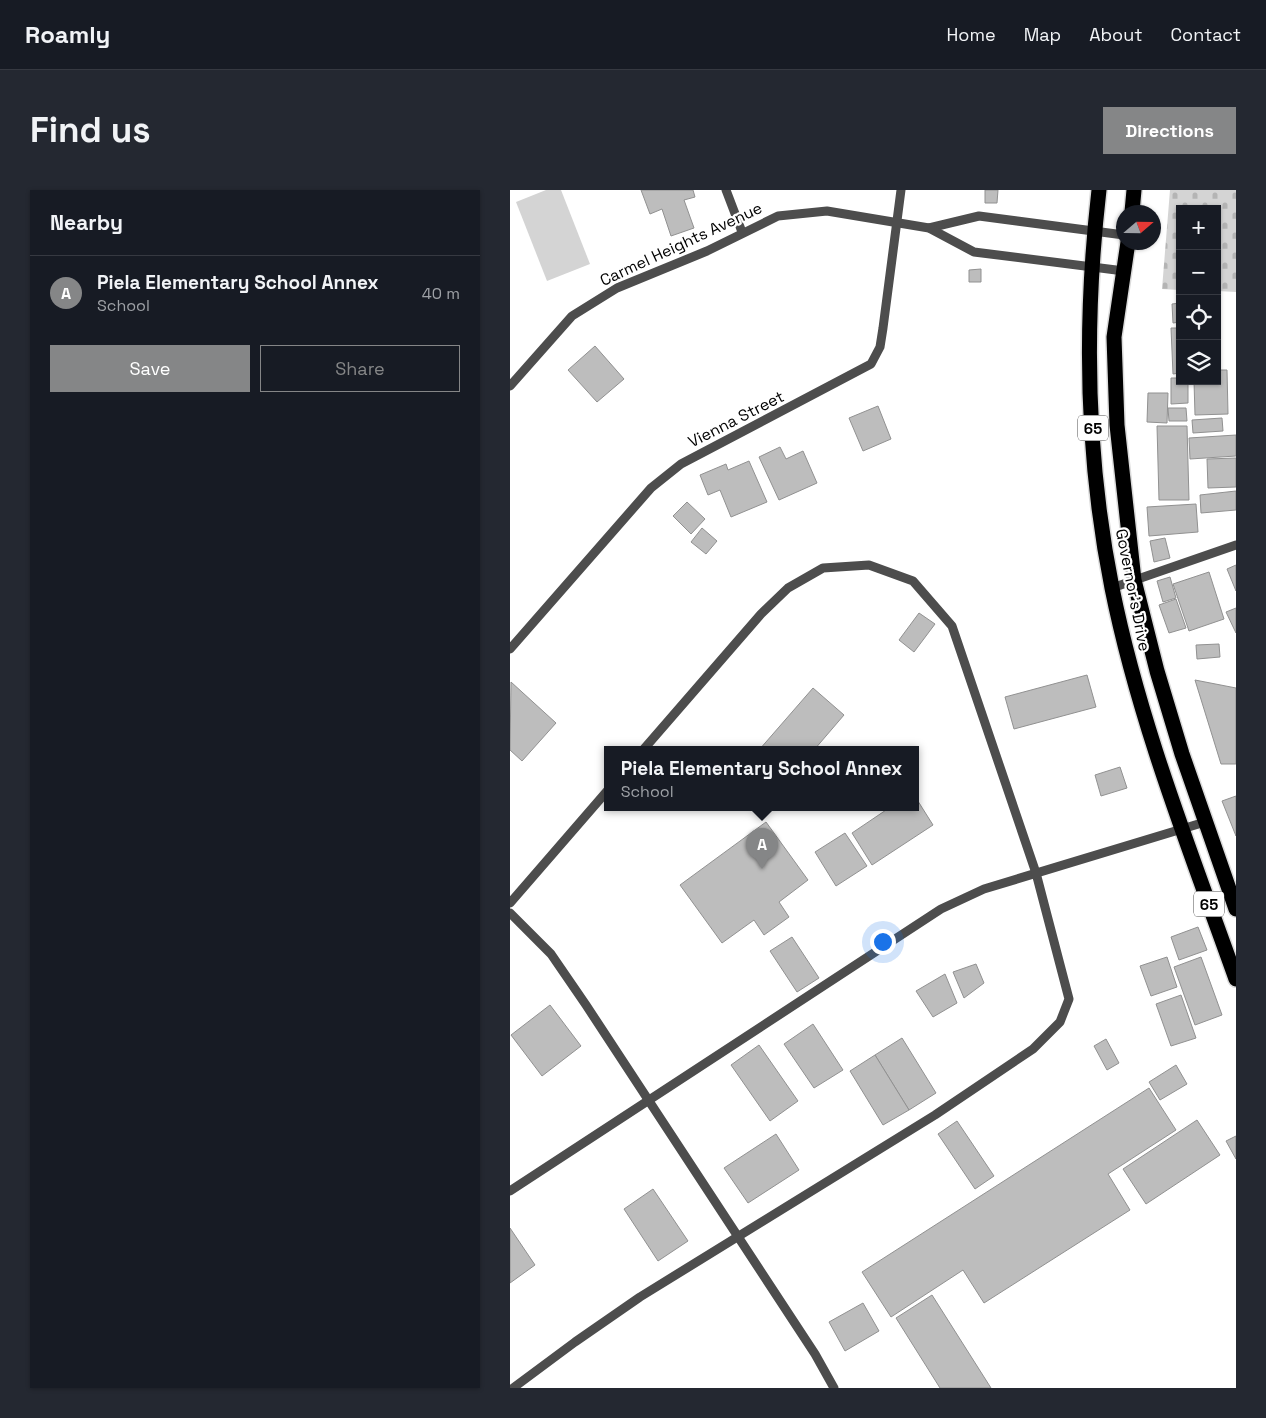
<!DOCTYPE html>
<meta charset="utf-8">
<style>
body{margin:0;font-family:"Space Grotesk",sans-serif;background:#242831;color:#f1f3f6}
.controls{position:absolute;right:15px;top:15px;display:grid;overflow:hidden;border-radius:0px;box-shadow:0 1px 4px #0004}
.controls button{width:45px;height:45px;display:grid;place-items:center;padding:0;border:0;border-bottom:1px solid #363941;background:#171b24;color:#f1f3f6;font:25px sans-serif}
.compass{position:absolute;left:606px;top:15px;width:45px;height:45px;border-radius:50%;background:#171b24;box-shadow:0 1px 4px #0004;rotate:70deg}
.you{position:absolute;left:372px;top:751px;width:18px;height:18px;margin:-12px;border:4px solid #fff;border-radius:50%;background:#1a73e8;box-shadow:0 0 0 8px #1a73e833}
.badge{display:grid;place-items:center;width:32px;height:32px;border-radius:50%;background:#858687;color:#fff;font-size:16px;font-weight:700}
.pin{position:absolute;translate:-50% -41px;filter:drop-shadow(0 1px 2px #0008)}
.pin::after{content:'';position:absolute;top:26px;width:18px;height:15px;background:inherit;clip-path:polygon(0 0,100% 0,50% 100%)}
.popup{position:absolute;left:94px;top:556px;width:315px;height:65px;box-sizing:border-box;display:grid;place-content:center;border-radius:0px;background:#171b24;filter:drop-shadow(0 1px 4px #0005);font-size:16px;white-space:nowrap;color:#9ea1a6}
.popup b{font-size:19px;color:#f1f3f6}
.popup::after{content:'';position:absolute;left:50%;top:100%;margin-left:-10px;border:10px solid transparent;border-top-color:#171b24}
.list{margin:0;padding:0;list-style:none}
h2{display:flex;justify-content:space-between;align-items:center;height:65px;margin:0;padding:0 20px;font-size:21px}
h2 small{font-size:16px;font-weight:400;color:#9ea1a6}
.list li{display:grid;grid-template-columns:32px 1fr auto;gap:15px;align-items:center;box-sizing:border-box;height:75px;padding:0 20px;border-top:1px solid #363941}
.list b{display:block;font-size:19px;white-space:nowrap}
.list p{margin:0;font-size:16px;white-space:nowrap;color:#9ea1a6}
.list em{font-size:16px;font-style:normal;color:#9ea1a6}
.actions{display:flex;gap:10px;padding:15px 20px}
.actions a{flex:1;padding:11px 0;border:1px solid #858687;border-radius:0px;text-align:center;font-size:18px;color:#858687}
.actions .main{background:#858687;color:#fff}
.icon{flex:none;width:28px;height:28px;fill:none;stroke:currentColor;stroke-width:2;stroke-linecap:round;stroke-linejoin:round}
.map{position:relative;flex:none;width:726px;height:1198px;overflow:hidden;border-radius:0px}
header{display:flex;align-items:center;gap:30px;box-sizing:border-box;height:70px;padding:0 25px;background:#171b24;border-bottom:1px solid #363941}
header strong{font-size:24px}
nav{display:flex;gap:28px;margin-inline-start:auto;font-size:18px}
.intro{display:flex;align-items:center;justify-content:space-between;box-sizing:border-box;height:120px;padding:0 30px}
h1{margin:0;font-size:35px}
.button{padding:12px 22px;border-radius:0px;background:#858687;color:#fff;font-size:18px;font-weight:700}
main{display:flex;gap:30px;padding:0 30px}
aside{flex:1;background:#171b24;border-radius:0px;box-shadow:0 1px 4px #0004}
.map>svg:first-child{display:block}
.cemetery{fill:url(#cemetery-stones)}
.pitch{fill:#d4d4d4}
.building{fill:#bdbdbd;stroke:#919191}
.lines{fill:none;stroke-linecap:round;stroke-linejoin:round}
.highway-casing{stroke:#dbdbdb;stroke-width:18}
.minor{stroke:#4d4d4d;stroke-width:9}
.highway{stroke:#000;stroke-width:15}
.labels{text-anchor:middle;dominant-baseline:central;stroke-width:4.5;stroke-linejoin:round;paint-order:stroke}
.shield{fill:#fff;stroke:#4c4c4c;stroke-width:1}
.shield-label{font-size:15px;font-weight:bold;fill:#000}
.street-label{font-size:16px;fill:#000;stroke:#fff}
</style>
<header>
<strong>Roamly</strong>
<nav><a>Home</a><a>Map</a><a>About</a><a>Contact</a></nav>
</header>
<div class="intro"><h1>Find us</h1><a class="button">Directions</a></div>
<main>
<aside>
<h2>Nearby<small></small></h2>
<ul class="list">
<li><span class="badge">A</span><div><b>Piela Elementary School Annex</b><p>School</p></div><em>40 m</em></li>
</ul>
<div class="actions"><a class="main">Save</a><a>Share</a></div>
</aside>
<div class="map">
<svg width="726" height="1198" viewBox="0 0 726 1198">
<defs>
<pattern id="cemetery-stones" width="16" height="16" patternUnits="userSpaceOnUse" patternTransform="scale(1.25)"><rect width="16" height="16" fill="#d4d4d4"/><path d="M2 7V4a2 2 0 0 1 4 0v3zM10 15v-3a2 2 0 0 1 4 0v3z" fill="#b4b4b4"/></pattern>
</defs>
<rect width="100%" height="100%" fill="#fff"/>
<!-- cemetery -->
<path class="cemetery" d="M 660,0 L 726,0 L 726,102 L 707,101 L 707,19 L 670,19 L 670,100 L 652,99 Z"/>
<!-- pitch -->
<path class="pitch" d="M 36,0 L 51,0 L 80,74 L 37,91 L 6,12 Z"/>
<!-- building -->
<g class="building">
<path d="M 131,0 L 183,0 L 185,7 L 174,10 L 184,38 L 161,46 L 152,19 L 140,24 Z"/>
<path d="M 475,0 L 488,0 L 487,13 L 475,13 Z"/>
<path d="M 471,79 L 471,92 L 459,92 L 459,80 Z"/>
<path d="M 670,113 L 670,132 L 663,133 L 662,114 Z"/>
<path d="M 661,138 L 670,138 L 670,183 L 663,184 Z"/>
<path d="M 85,156 L 114,189 L 87,212 L 58,180 Z"/>
<path d="M 707,180 L 717,180 L 718,224 L 685,225 L 684,191 L 707,191 Z"/>
<path d="M 661,188 L 670,188 L 670,191 L 678,191 L 678,213 L 661,214 Z"/>
<path d="M 638,203 L 658,203 L 657,233 L 637,232 Z"/>
<path d="M 368,216 L 381,249 L 353,261 L 339,228 Z"/>
<path d="M 658,218 L 676,218 L 677,231 L 659,231 Z"/>
<path d="M 712,228 L 713,241 L 683,243 L 682,230 Z"/>
<path d="M 647,236 L 677,236 L 679,310 L 649,310 Z"/>
<path d="M 726,245 L 726,266 L 680,269 L 679,248 Z"/>
<path d="M 270,257 L 276,269 L 293,261 L 307,293 L 269,310 L 249,267 Z"/>
<path d="M 726,268 L 726,297 L 698,298 L 697,269 Z"/>
<path d="M 239,271 L 257,312 L 221,327 L 210,300 L 198,305 L 190,285 L 216,274 L 218,280 Z"/>
<path d="M 726,301 L 726,320 L 691,323 L 690,305 Z"/>
<path d="M 177,312 L 195,329 L 181,344 L 163,326 Z"/>
<path d="M 686,314 L 688,342 L 639,346 L 637,317 Z"/>
<path d="M 192,338 L 207,351 L 196,364 L 181,352 Z"/>
<path d="M 655,348 L 660,368 L 644,372 L 640,351 Z"/>
<path d="M 726,375 L 726,401 L 717,379 Z"/>
<path d="M 699,382 L 714,429 L 679,441 L 663,394 Z"/>
<path d="M 660,387 L 666,408 L 653,412 L 647,391 Z"/>
<path d="M 666,409 L 676,438 L 659,443 L 649,415 Z"/>
<path d="M 726,418 L 726,443 L 716,422 Z"/>
<path d="M 409,423 L 425,434 L 404,462 L 389,450 Z"/>
<path d="M 709,454 L 710,467 L 687,469 L 686,455 Z"/>
<path d="M 577,485 L 586,517 L 504,539 L 495,507 Z"/>
<path d="M 685,490 L 726,498 L 726,574 L 711,574 Z"/>
<path d="M 1,492 L 46,533 L 12,571 L 0,560 Z"/>
<path d="M 303,498 L 334,525 L 304,560 L 249,560 Z"/>
<path d="M 610,577 L 617,598 L 591,606 L 585,585 Z"/>
<path d="M 726,606 L 726,646 L 712,611 Z"/>
<path d="M 406,608 L 423,635 L 362,675 L 342,643 L 379,618 L 406,618 Z"/>
<path d="M 240,618 L 253,618 L 247,624 Z"/>
<path d="M 256,632 L 298,690 L 269,712 L 279,727 L 254,745 L 244,730 L 212,753 L 170,695 Z"/>
<path d="M 335,643 L 357,676 L 326,696 L 305,662 Z"/>
<path d="M 688,737 L 697,760 L 669,770 L 661,747 Z"/>
<path d="M 282,747 L 309,788 L 287,802 L 260,761 Z"/>
<path d="M 657,767 L 667,797 L 641,806 L 630,776 Z"/>
<path d="M 691,767 L 712,825 L 685,835 L 664,777 Z"/>
<path d="M 466,774 L 474,793 L 454,808 L 443,782 Z"/>
<path d="M 435,784 L 447,813 L 423,827 L 406,801 Z"/>
<path d="M 671,805 L 686,848 L 661,856 L 646,814 Z"/>
<path d="M 40,815 L 71,856 L 32,886 L 1,845 Z"/>
<path d="M 303,834 L 333,880 L 304,898 L 274,854 Z"/>
<path d="M 392,848 L 426,903 L 399,920 L 365,865 Z"/>
<path d="M 596,849 L 609,873 L 597,880 L 584,856 Z"/>
<path d="M 249,855 L 288,911 L 260,931 L 221,875 Z"/>
<path d="M 365,865 L 399,920 L 373,935 L 340,881 Z"/>
<path d="M 666,875 L 677,894 L 650,910 L 639,892 Z"/>
<path d="M 639,898 L 666,940 L 598,984 L 620,1020 L 474,1113 L 453,1080 L 381,1127 L 352,1082 Z"/>
<path d="M 687,930 L 710,965 L 636,1014 L 613,979 Z"/>
<path d="M 447,931 L 484,986 L 465,999 L 428,944 Z"/>
<path d="M 266,944 L 289,980 L 238,1013 L 214,978 Z"/>
<path d="M 726,946 L 726,969 L 716,951 Z"/>
<path d="M 143,999 L 178,1051 L 148,1071 L 114,1019 Z"/>
<path d="M 0,1038 L 25,1075 L 0,1093 Z"/>
<path d="M 422,1105 L 481,1198 L 430,1198 L 386,1128 Z"/>
<path d="M 353,1113 L 369,1141 L 335,1161 L 319,1132 Z"/>
</g>
<g class="lines">
<defs>
<g id="highway">
<path d="M 589,0 C 574,131 576,268 602,398 C 629,532 680,660 726,789"/>
<path d="M 622,22 L 624,0"/>
<path d="M 618,52 L 604,147 L 607,235 L 624,390 L 647,481 L 672,564 L 726,719"/>
</g>
</defs>
<!-- highway casing -->
<use href="#highway" class="highway-casing"/>
<!-- minor -->
<g class="minor">
<path d="M 216,0 L 232,42"/>
<path d="M 419,38 L 469,26 L 614,45"/>
<path d="M 0,196 L 62,126 L 107,98 L 197,61 L 268,26 L 317,21 L 419,38 L 464,62 L 614,81"/>
<path d="M 602,398 L 726,355"/>
<path d="M 0,459 L 141,298 L 171,274 L 361,174 L 370,157 L 373,138 L 391,0"/>
<path d="M 0,713 L 98,600"/>
<path d="M 0,723 L 41,764 L 76,815 L 305,1164 L 324,1198"/>
<path d="M 0,1001 L 431,719 L 474,699 L 695,632"/>
<path d="M 3,1198 L 65,1152 L 130,1107 L 425,925 L 523,859 L 550,832 L 559,809 L 526,683 L 442,436 L 403,391 L 359,375 L 313,378 L 278,398 L 251,424 L 133,560"/>
</g>
<!-- highway -->
<use href="#highway" class="highway"/>
</g>
<g class="labels">
<!-- shield labels -->
<g class="shield">
<rect x="568" y="225.5" width="30" height="25" rx="4"/>
<rect x="684" y="701.5" width="30" height="25" rx="4"/>
</g>
<g class="shield-label">
<text x="583" y="238">65</text>
<text x="699" y="714">65</text>
</g>
<!-- street labels -->
<g class="street-label">
<text transform="translate(171 54) rotate(-25)">Carmel Heights Avenue</text>
<text transform="translate(226 229) rotate(-27)">Vienna Street</text>
<text transform="translate(623 400) rotate(79)">Governor's Drive</text>
</g>
</g>
</svg>
<div class="controls">
<button>+</button>
<button>−</button>
<button><svg class="icon" aria-label="locate" viewBox="0 0 24 24"><circle cx="12" cy="12" r="6"/><path d="M12 2v4M12 18v4M2 12h4M18 12h4"/></svg></button>
<button><svg class="icon" aria-label="layers" viewBox="0 0 24 24"><path d="M12 4l9 5-9 5-9-5zM3 14l9 5 9-5"/></svg></button>
</div>
<svg class="compass" viewBox="-18 -18 36 36"><path d="M0-13l5 13h-10z" fill="#e53935"/><path d="M0 13l5-13h-10z" fill="#9ea1a6"/></svg>
<div class="you"></div>
<div class="pin badge" style="left:252px;top:679px">A</div>
<div class="popup"><b>Piela Elementary School Annex</b>School</div>
</div>
</main>
